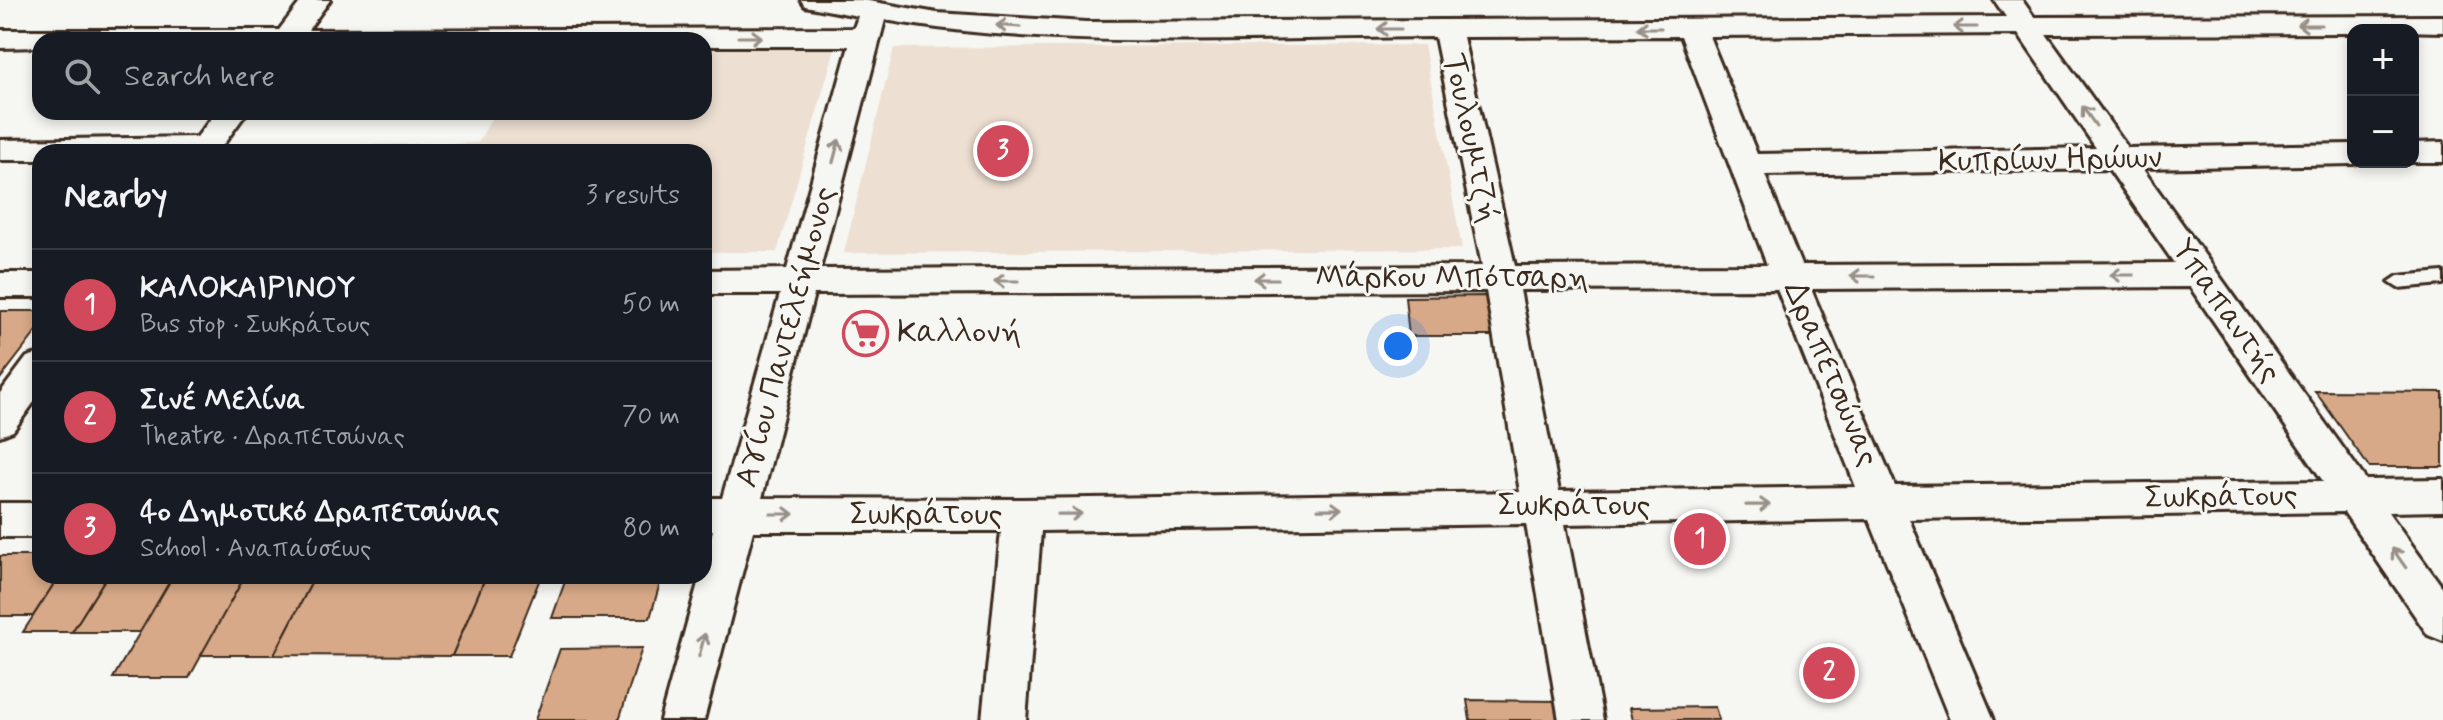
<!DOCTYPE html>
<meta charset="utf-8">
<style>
body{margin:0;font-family:Mynerve,sans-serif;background:#20242c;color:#f1f3f6}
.controls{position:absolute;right:24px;top:24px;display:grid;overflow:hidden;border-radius:16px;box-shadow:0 4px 12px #0003}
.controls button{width:72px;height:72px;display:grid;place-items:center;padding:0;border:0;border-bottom:2px solid #363941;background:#171b24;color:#f1f3f6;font:40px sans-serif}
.you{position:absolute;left:1398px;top:346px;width:28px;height:28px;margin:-20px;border:6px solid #fff;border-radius:50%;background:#1a73e8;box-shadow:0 0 0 12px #1a73e833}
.badge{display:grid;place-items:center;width:52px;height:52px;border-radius:50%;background:#d1495b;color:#fff;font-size:26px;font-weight:700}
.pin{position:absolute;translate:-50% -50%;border:4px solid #fff;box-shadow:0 2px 8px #0006}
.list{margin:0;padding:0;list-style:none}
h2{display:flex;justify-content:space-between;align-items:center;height:104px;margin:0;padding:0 32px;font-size:34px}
h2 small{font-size:26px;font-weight:400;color:#9ea1a6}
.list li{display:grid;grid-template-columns:52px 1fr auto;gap:24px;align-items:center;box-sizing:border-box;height:112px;padding:0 32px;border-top:2px solid #363941}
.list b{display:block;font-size:30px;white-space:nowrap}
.list p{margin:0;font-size:26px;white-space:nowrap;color:#9ea1a6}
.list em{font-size:26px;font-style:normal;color:#9ea1a6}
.icon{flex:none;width:44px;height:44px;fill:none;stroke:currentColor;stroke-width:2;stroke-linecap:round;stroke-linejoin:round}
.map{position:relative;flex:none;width:2443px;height:720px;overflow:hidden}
.search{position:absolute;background:#171b24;box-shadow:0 4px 12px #0003;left:32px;top:32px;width:680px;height:88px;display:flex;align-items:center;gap:20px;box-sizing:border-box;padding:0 28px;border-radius:24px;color:#9ea1a6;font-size:30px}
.panel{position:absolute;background:#171b24;box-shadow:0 4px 12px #0003;left:32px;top:144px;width:680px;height:440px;border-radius:24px}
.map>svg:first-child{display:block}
.built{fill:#eddfd2}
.building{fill:#d7a988;stroke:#3b2a1e;stroke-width:2}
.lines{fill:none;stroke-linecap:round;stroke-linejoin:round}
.service-casing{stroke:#3b2a1e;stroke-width:6}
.minor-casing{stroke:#3b2a1e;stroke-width:6}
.service{fill:#f6f6f2;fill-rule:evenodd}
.minor{fill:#f6f6f2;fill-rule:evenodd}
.oneway{stroke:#989088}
.labels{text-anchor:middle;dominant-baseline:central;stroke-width:6;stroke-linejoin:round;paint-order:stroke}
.street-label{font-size:32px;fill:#3b2a1e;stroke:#f6f6f2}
.poi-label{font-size:32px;fill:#3b2a1e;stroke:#f6f6f2;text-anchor:start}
</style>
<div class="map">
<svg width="2443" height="720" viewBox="0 0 2443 720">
<rect width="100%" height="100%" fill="#f6f6f2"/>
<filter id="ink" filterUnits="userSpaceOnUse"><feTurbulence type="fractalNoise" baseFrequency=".0125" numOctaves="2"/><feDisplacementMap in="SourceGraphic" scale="16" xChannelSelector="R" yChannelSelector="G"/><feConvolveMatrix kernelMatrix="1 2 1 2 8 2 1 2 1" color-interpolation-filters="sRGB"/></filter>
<g filter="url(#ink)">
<!-- built -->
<g class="built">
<path d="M 1424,45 L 1462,249 L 844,253 L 894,48 Z"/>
<path d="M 835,48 L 777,252 L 704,252 L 704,152 L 356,152 L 360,145 L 478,143 L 495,112 L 704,112 L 704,50 Z"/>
</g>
<!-- building -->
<g class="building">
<path d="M 1487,296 L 1493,336 L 1409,336 L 1405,297 Z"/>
<path d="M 0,311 L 40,311 L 40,327 L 0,379 Z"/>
<path d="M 2315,391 L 2443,392 L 2443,467 L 2369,467 Z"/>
<path d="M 0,556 L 40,556 L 40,576 L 59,576 L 33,616 L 0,616 Z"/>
<path d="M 59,576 L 107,576 L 72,632 L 23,632 Z"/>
<path d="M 107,576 L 173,576 L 141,632 L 72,632 Z"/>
<path d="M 173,576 L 245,576 L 189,678 L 113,678 Z"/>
<path d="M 245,576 L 315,576 L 274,655 L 201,655 Z"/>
<path d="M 315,576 L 486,576 L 452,656 L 274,655 Z"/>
<path d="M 486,576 L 541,576 L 509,656 L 452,656 Z"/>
<path d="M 567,576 L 662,576 L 650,618 L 552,618 Z"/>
<path d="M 642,648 L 619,720 L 535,720 L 560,649 Z"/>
<path d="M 1467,700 L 1557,701 L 1560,720 L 1470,720 Z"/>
<path d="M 1715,707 L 1719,720 L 1632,720 L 1629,708 Z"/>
</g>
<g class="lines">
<defs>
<path id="service" d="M 2443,272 L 2443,284 L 2398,288 L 2389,282 L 2398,276 Z"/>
<g id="minor">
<path d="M 302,0 L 330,0 L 308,30 L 854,28 L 858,16 L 805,6 L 801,0 L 863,0 L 937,13 L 1086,22 L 2006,17 L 1994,0 L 2022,0 L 2034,17 L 2443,16 L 2443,32 L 2353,30 L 2353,33 L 2046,34 L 2128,148 L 2353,144 L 2353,162 L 2361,162 L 2353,164 L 2142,168 L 2366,480 L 2443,479 L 2443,511 L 2388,512 L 2443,588 L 2443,641 L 2428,635 L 2344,512 L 1909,519 L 1994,720 L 1950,720 L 1869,519 L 1565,524 L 1603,720 L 1559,720 L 1526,524 L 1041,531 L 1026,720 L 982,720 L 1001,531 L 753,531 L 704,720 L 660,720 L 700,576 L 704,576 L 704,563 L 713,530 L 704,530 L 704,498 L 722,498 L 780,294 L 704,294 L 704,270 L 787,269 L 849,46 L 704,46 L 704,40 L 40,40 L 40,47 L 0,48 L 0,30 L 279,30 ZM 885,20 C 1060,51 1256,38 1435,37 L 1482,266 L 820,269 ZM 2018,34 L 2096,148 L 1757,154 L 1709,36 ZM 1681,36 L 1767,265 L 1515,266 L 1463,37 ZM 2109,169 L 2174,263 L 1801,265 L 1765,175 ZM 2190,287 L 2323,481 L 1895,486 L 1811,289 ZM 1777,289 L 1856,487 L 1559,491 L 1520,290 ZM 1486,291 L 1520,492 L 1022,499 L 762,498 L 814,294 Z"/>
<path d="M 216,112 L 247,112 L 218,152 L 40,152 L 40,160 L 0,160 L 0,140 L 197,137 Z"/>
<path d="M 2443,142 L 2443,162 L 2409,162 L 2413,162 L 2413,143 Z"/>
<rect x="0" y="273" width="40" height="24"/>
<path d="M 40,353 L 40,394 L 13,431 L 0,436 L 0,393 L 27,357 Z"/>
<rect x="0" y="503" width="40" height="34"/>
</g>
</defs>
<!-- service casing -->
<use href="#service" class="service-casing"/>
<!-- minor casing -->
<use href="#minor" class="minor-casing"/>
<!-- service -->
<use href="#service" class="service"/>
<!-- minor -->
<use href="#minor" class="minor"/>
</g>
<!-- one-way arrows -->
<defs><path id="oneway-shaft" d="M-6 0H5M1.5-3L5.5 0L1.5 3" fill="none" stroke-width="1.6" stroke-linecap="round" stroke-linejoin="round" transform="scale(2)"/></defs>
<g class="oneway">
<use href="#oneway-shaft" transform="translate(2309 25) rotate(180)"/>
<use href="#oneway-shaft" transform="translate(1008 26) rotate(-176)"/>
<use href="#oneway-shaft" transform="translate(1965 27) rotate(180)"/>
<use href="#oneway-shaft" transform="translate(1649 28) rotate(180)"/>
<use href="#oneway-shaft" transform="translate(1389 29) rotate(180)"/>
<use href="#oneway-shaft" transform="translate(750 37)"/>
<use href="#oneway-shaft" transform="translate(2089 116) rotate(-125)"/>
<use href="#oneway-shaft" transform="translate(836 151) rotate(-75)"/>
<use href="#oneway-shaft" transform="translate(2122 275) rotate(180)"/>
<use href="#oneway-shaft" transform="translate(1862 276) rotate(180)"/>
<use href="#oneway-shaft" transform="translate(1266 279) rotate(180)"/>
<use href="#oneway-shaft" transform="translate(1006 281) rotate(180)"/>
<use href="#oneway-shaft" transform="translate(1758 505) rotate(-1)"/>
<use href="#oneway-shaft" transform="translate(1330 509) rotate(-1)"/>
<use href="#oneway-shaft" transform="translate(782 514)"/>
<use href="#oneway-shaft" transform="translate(1070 514) rotate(-1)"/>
<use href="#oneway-shaft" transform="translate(2399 558) rotate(-125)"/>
<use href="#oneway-shaft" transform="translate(702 645) rotate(-75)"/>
</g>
</g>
<!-- icons -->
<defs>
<symbol id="supermarket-ring" viewBox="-11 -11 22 22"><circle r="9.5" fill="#f6f6f2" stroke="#d1495b" stroke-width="1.5"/><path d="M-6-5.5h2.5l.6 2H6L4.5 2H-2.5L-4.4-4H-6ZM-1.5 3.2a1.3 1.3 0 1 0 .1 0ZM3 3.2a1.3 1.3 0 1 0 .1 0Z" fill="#d1495b"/></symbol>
</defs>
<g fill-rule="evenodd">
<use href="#supermarket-ring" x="840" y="308" width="51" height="51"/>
</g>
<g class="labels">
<!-- street labels -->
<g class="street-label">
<text transform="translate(1471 138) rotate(78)">Τουλουμτζή</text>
<text transform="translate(2050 160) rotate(-1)">Κυπρίων Ηρώων</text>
<text x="1452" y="278">Μάρκου Μπότσαρη</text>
<text transform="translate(2226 311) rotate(55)">Υπαπαντής</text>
<text transform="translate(786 337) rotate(-75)">Αγίου Παντελεήμονος</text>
<text transform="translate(1831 374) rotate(67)">Δραπετσώνας</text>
<text transform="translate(2221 497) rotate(-1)">Σωκράτους</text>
<text x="1574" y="506">Σωκράτους</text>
<text x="926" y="515">Σωκράτους</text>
</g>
<!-- poi labels -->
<g class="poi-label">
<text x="897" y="333">Καλλονή</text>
</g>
</g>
</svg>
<div class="controls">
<button>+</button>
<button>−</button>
</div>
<div class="you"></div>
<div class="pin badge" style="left:1700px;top:539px">1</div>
<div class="pin badge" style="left:1829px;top:673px">2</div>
<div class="pin badge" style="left:1003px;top:151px">3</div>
<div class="search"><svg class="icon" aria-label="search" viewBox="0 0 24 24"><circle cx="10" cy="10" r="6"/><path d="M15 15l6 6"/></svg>Search here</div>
<section class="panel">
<h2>Nearby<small>3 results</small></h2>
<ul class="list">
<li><span class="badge">1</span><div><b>ΚΑΛΟΚΑΙΡΙΝΟΥ</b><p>Bus stop · Σωκράτους</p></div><em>50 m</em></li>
<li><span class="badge">2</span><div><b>Σινέ Μελίνα</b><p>Theatre · Δραπετσώνας</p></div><em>70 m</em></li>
<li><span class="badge">3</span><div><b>4ο Δημοτικό Δραπετσώνας</b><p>School · Αναπαύσεως</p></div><em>80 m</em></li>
</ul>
</section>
</div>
